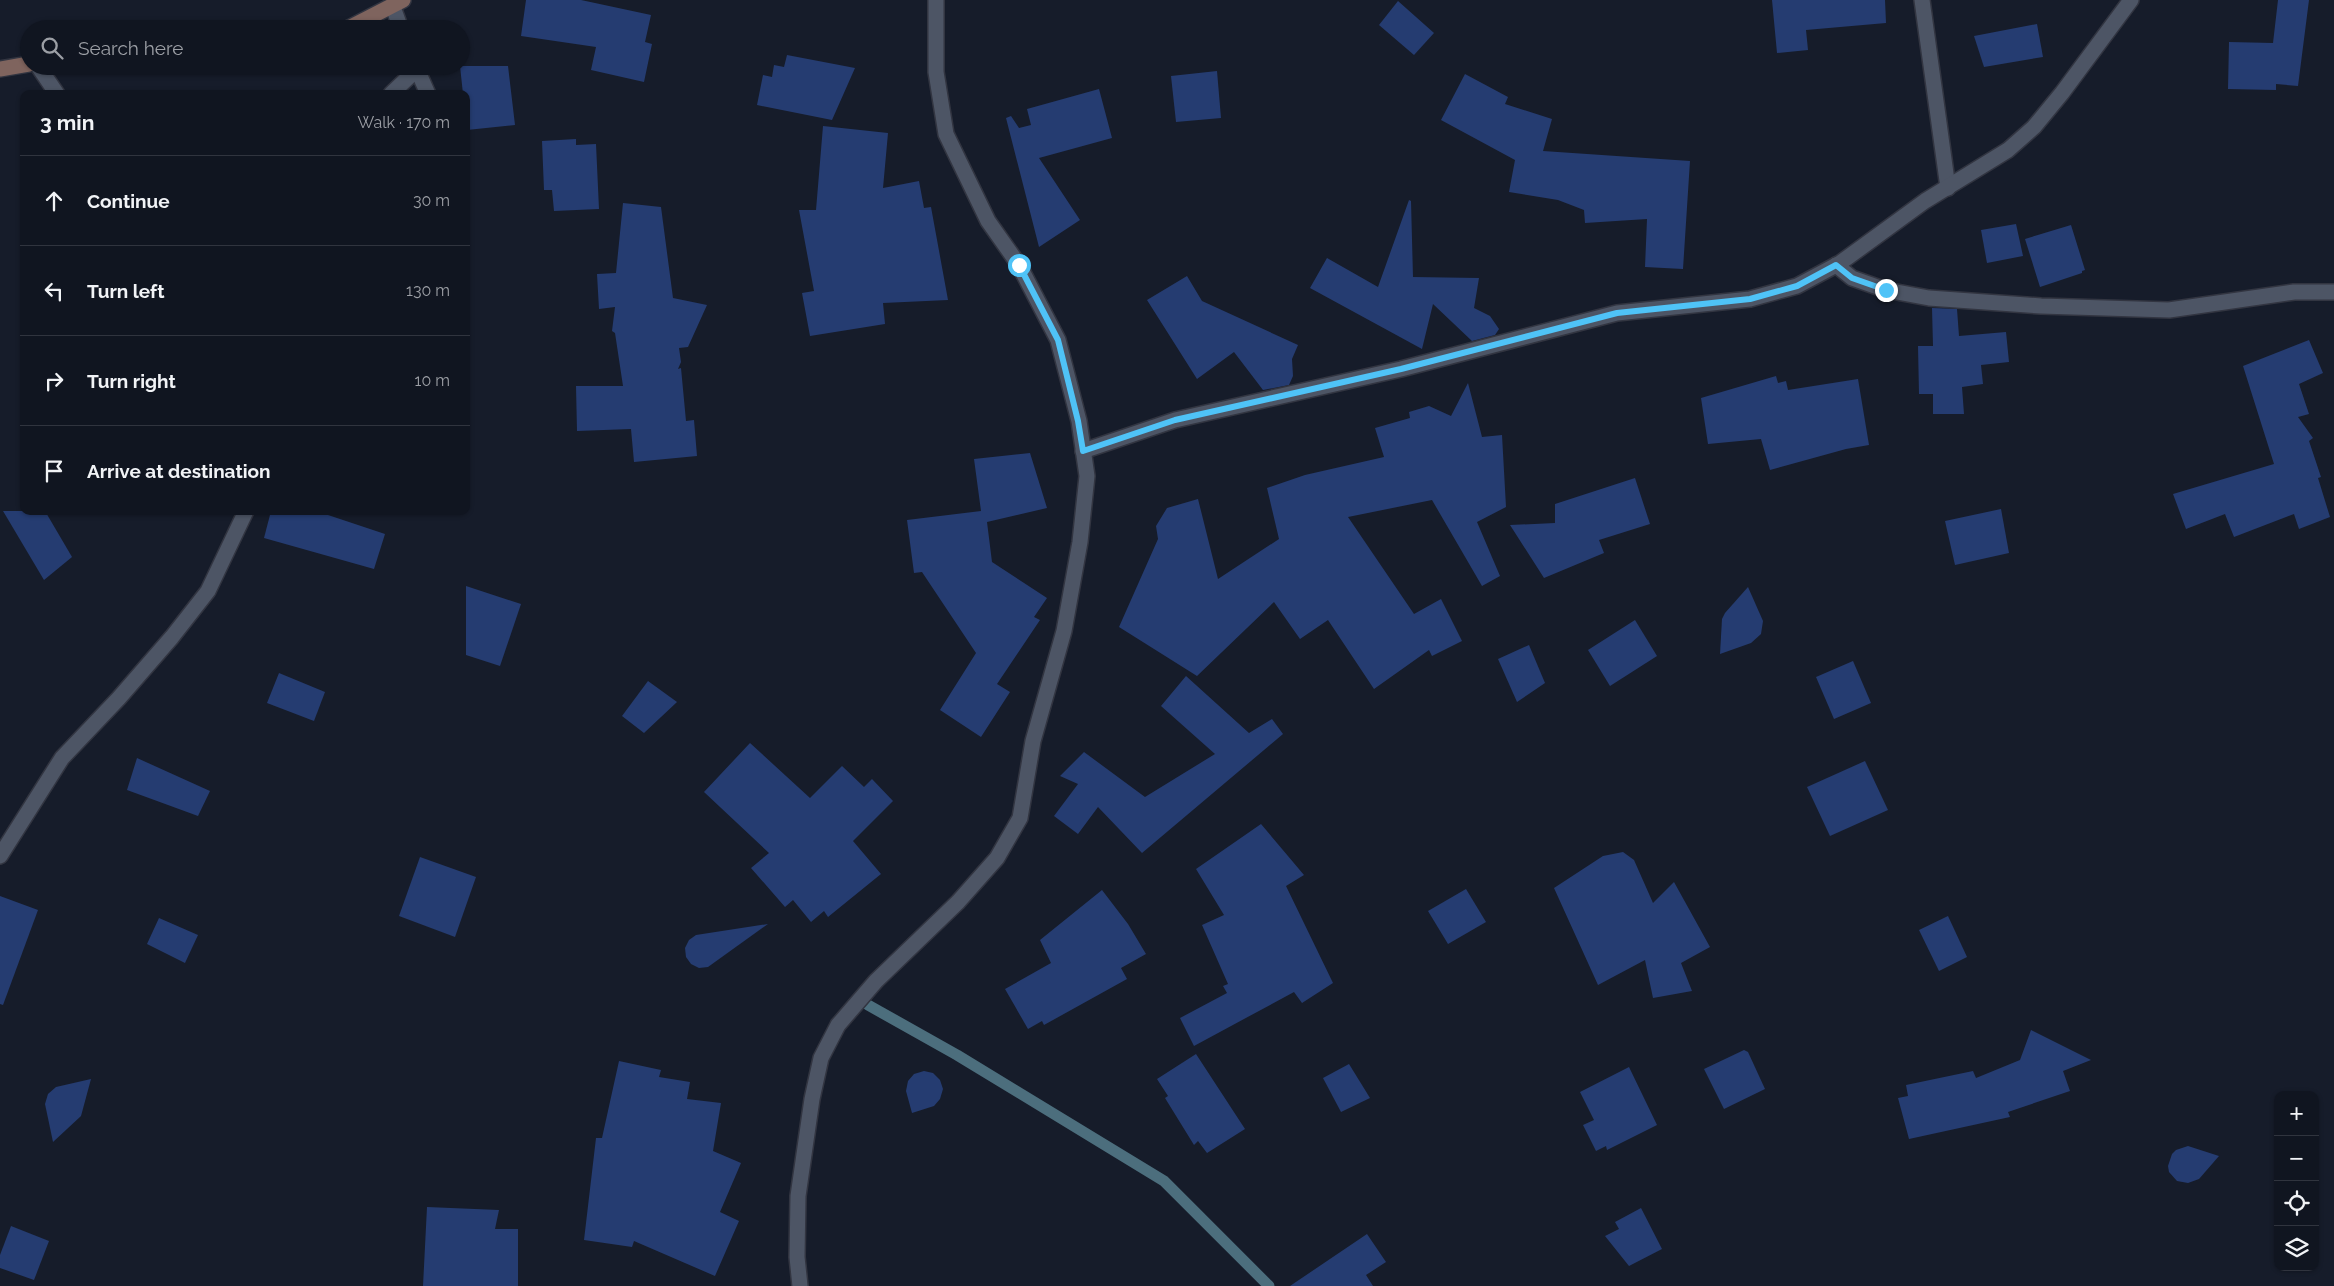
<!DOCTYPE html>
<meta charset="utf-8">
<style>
body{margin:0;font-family:Raleway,sans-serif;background:#1e222d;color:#f1f3f6}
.controls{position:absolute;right:15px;bottom:15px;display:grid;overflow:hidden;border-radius:10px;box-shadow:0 1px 4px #0004}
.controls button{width:45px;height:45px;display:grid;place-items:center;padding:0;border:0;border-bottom:1px solid #30343e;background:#101520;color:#f1f3f6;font:25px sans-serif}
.stop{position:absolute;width:15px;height:15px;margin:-11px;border:4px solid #4fc3f7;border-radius:50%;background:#fff}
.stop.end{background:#4fc3f7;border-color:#fff;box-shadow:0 1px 5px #0008}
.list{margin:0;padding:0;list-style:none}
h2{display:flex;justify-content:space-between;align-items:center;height:65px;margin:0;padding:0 20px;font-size:21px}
h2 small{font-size:16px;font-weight:400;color:#9c9fa5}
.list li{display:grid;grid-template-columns:32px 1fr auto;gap:15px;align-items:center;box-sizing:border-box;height:90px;padding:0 20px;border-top:1px solid #30343e}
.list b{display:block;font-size:19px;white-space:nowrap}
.list em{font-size:16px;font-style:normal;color:#9c9fa5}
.icon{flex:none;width:28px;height:28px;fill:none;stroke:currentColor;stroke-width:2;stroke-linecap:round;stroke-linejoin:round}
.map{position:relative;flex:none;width:2334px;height:1286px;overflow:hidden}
.search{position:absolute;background:#101520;box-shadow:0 1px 4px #0004;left:20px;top:20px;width:450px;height:55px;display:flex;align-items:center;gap:12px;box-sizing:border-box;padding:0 18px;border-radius:28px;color:#9c9fa5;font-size:19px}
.panel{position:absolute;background:#101520;box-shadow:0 1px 4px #0004;left:20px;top:90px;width:450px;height:425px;border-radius:10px}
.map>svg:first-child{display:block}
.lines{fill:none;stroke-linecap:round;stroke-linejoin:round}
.stream{stroke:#4c6e7d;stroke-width:11}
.building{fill:#253c71}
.street-casing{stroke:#323541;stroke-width:18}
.secondary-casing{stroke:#323541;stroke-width:18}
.street{stroke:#4d5565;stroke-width:15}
.secondary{stroke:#7f645e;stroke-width:15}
.route{stroke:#4fc3f7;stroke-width:6}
</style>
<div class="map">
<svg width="2334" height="1286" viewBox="0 0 2334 1286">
<rect width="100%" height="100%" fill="#161c2a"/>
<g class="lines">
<!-- stream -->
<path class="stream" d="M 868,1005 L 957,1055 L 1164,1181 L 1269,1286"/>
</g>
<!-- building -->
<g class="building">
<path d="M 526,0 L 581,0 L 651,15 L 645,42 L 652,44 L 644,82 L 591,70 L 596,47 L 521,36 Z"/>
<path d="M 1772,0 L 1885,0 L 1886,23 L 1806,30 L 1808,50 L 1777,53 Z"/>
<path d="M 2278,0 L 2309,0 L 2298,86 L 2276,84 L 2276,90 L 2228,89 L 2229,42 L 2273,43 Z"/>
<path d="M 1398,1 L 1434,33 L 1414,55 L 1379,25 Z"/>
<path d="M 2037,24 L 2043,57 L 1984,67 L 1974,36 Z"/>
<path d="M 787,55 L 855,68 L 832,120 L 757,105 L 763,75 L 772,77 L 774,65 L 784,67 Z"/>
<path d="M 460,66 L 508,66 L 515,125 L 467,130 L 466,94 L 463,94 Z"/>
<path d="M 1217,71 L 1221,118 L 1176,122 L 1171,76 Z"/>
<path d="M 1465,74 L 1508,97 L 1505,104 L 1552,119 L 1543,151 L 1690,161 L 1683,269 L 1645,267 L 1647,219 L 1585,223 L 1584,210 L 1558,200 L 1509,192 L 1515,160 L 1441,120 Z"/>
<path d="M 1099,89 L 1112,138 L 1039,158 L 1080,220 L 1039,247 L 1006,118 L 1011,116 L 1019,128 L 1031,125 L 1027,109 Z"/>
<path d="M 823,126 L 888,133 L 883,188 L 919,181 L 924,208 L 931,207 L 948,300 L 883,303 L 885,324 L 810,336 L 802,293 L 814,291 L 799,210 L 816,210 Z"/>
<path d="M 576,139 L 576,145 L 596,144 L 599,209 L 554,211 L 552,190 L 544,190 L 542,141 Z"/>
<path d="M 1409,200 L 1411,201 L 1413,277 L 1479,278 L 1474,308 L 1490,316 L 1499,329 L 1495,335 L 1472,341 L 1433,304 L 1422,349 L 1310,288 L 1327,258 L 1378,287 Z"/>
<path d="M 623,203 L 661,207 L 673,298 L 707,305 L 688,347 L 679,348 L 681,362 L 678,369 L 681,368 L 686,421 L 694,420 L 697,456 L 634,462 L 631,429 L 577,431 L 576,386 L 623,386 L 615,333 L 612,331 L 615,307 L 599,309 L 597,274 L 616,273 Z"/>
<path d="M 2016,224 L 2023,256 L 1987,263 L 1981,230 Z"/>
<path d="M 2071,225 L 2085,270 L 2082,271 L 2082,273 L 2040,287 L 2025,239 Z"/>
<path d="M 1187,276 L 1202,301 L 1298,345 L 1292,359 L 1293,376 L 1289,385 L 1263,390 L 1234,352 L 1197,379 L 1147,300 Z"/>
<path d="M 1932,308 L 1957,309 L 1959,336 L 2006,332 L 2009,362 L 1981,365 L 1983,384 L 1962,387 L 1964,414 L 1933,414 L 1933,394 L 1919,394 L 1918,346 L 1933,346 Z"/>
<path d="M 2309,340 L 2323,373 L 2299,384 L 2309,414 L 2298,417 L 2313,438 L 2309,441 L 2321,477 L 2318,478 L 2330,517 L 2299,529 L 2294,514 L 2234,537 L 2225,514 L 2186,529 L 2173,494 L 2274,464 L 2243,366 Z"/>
<path d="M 1776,376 L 1778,383 L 1786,381 L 1788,390 L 1858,379 L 1869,445 L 1846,449 L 1770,470 L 1761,439 L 1708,444 L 1701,398 Z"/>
<path d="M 1468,383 L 1482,437 L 1502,435 L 1506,507 L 1477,522 L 1500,576 L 1482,586 L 1432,500 L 1348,517 L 1414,614 L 1441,599 L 1462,641 L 1432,656 L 1429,650 L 1374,689 L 1328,620 L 1300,639 L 1274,602 L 1197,676 L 1119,627 L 1158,539 L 1156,526 L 1167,508 L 1198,499 L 1218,579 L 1279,539 L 1267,488 L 1305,475 L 1384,457 L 1375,428 L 1410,418 L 1409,412 L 1429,406 L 1451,416 Z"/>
<path d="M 1030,453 L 1047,508 L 987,522 L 992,562 L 1047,598 L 1034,617 L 1040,620 L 997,684 L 1010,692 L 981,737 L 940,710 L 976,653 L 922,572 L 914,573 L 907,520 L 981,511 L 974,459 Z"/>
<path d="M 1635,478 L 1650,524 L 1599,540 L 1604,553 L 1544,578 L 1510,525 L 1555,523 L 1555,504 Z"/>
<path d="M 2001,509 L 2009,553 L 1955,565 L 1945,521 Z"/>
<path d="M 3,511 L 45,511 L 72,557 L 44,580 Z"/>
<path d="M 271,511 L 316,511 L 385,534 L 374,569 L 264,538 Z"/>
<path d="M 466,586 L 521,604 L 500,666 L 466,655 Z"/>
<path d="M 1748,587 L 1763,621 L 1761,634 L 1751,643 L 1720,654 L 1722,619 L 1725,613 Z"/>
<path d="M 1635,620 L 1657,656 L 1610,686 L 1588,650 Z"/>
<path d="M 1529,645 L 1545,683 L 1517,702 L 1498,659 Z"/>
<path d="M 1853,661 L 1871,703 L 1834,719 L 1816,677 Z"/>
<path d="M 279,673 L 325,692 L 314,721 L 267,703 Z"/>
<path d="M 1186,676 L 1249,733 L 1272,719 L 1283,734 L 1142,853 L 1098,807 L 1078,834 L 1054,816 L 1078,784 L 1060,776 L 1084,752 L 1145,797 L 1215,754 L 1161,706 Z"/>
<path d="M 648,681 L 677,702 L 644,733 L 622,716 Z"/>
<path d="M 750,743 L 810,798 L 842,766 L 864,787 L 872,779 L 893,801 L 853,841 L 881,874 L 828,917 L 824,911 L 811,922 L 793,900 L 785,907 L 751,868 L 769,853 L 704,792 Z"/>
<path d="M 137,758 L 210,791 L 198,816 L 127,790 Z"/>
<path d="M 1865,761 L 1888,810 L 1830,836 L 1807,787 Z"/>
<path d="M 1261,824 L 1304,875 L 1286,886 L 1333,983 L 1302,1003 L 1294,992 L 1194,1046 L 1180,1018 L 1227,993 L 1223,986 L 1228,984 L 1202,925 L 1224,915 L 1196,869 Z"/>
<path d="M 1623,852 L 1634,860 L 1653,903 L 1674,882 L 1710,947 L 1681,963 L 1692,991 L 1653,998 L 1645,960 L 1598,985 L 1554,888 L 1603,856 Z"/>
<path d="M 420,857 L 476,877 L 455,937 L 399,916 Z"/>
<path d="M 1466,889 L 1486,922 L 1448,944 L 1428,911 Z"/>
<path d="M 1102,890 L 1128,924 L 1146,954 L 1121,968 L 1127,979 L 1044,1025 L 1042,1021 L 1028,1029 L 1005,989 L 1051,963 L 1040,940 Z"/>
<path d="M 0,896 L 38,910 L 3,1005 L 0,1004 Z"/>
<path d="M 1948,916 L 1967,957 L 1939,971 L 1919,930 Z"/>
<path d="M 159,918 L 198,935 L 185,963 L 147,944 Z"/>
<path d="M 768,924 L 708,967 L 699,968 L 691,964 L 686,957 L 685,948 L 689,940 L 696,935 Z"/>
<path d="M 2031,1030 L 2091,1060 L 2063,1071 L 2070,1091 L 2008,1112 L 2010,1117 L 1909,1139 L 1898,1098 L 1908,1096 L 1906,1085 L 1973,1071 L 1976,1078 L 2020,1060 Z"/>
<path d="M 1744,1050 L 1748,1052 L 1765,1089 L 1724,1109 L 1704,1069 Z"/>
<path d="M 1196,1054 L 1245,1129 L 1207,1153 L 1198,1141 L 1194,1145 L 1165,1098 L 1168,1096 L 1157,1079 Z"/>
<path d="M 619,1061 L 661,1070 L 659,1077 L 690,1082 L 687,1099 L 721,1103 L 713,1151 L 741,1163 L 720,1212 L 739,1221 L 715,1276 L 634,1241 L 632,1247 L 584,1240 L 596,1138 L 602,1138 Z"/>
<path d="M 1349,1064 L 1370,1098 L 1341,1112 L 1323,1078 Z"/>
<path d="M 1629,1067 L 1657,1125 L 1607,1150 L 1606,1146 L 1596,1151 L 1583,1125 L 1594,1120 L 1580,1092 Z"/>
<path d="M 924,1071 L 933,1073 L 940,1080 L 943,1089 L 940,1099 L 934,1106 L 912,1113 L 906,1091 L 908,1081 L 914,1074 Z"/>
<path d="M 91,1079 L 81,1116 L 53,1142 L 45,1104 L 48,1094 L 56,1087 Z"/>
<path d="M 2188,1146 L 2219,1156 L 2199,1179 L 2188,1183 L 2177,1181 L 2169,1172 L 2168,1166 L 2172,1154 L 2176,1150 Z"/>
<path d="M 427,1207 L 499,1210 L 495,1229 L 518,1229 L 518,1286 L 423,1286 Z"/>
<path d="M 1641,1208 L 1662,1249 L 1629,1266 L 1605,1236 L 1619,1229 L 1615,1222 Z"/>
<path d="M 11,1226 L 49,1241 L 34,1280 L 0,1268 L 0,1255 Z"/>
<path d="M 1367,1234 L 1386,1262 L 1366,1275 L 1373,1286 L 1290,1286 Z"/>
</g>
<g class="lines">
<defs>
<g id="street">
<path d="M 1922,0 L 1948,188"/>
<path d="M 393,7 L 401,29"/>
<path d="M 38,66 L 57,94"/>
<path d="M 417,69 L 428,94"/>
<path d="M 391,94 L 417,69 L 416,66"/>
<path d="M 1836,265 L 1852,278 L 1886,290 L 1929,298 L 2041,306 L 2169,310 L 2294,292 L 2334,292"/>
<path d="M 1083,451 L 1175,420 L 1401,369 L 1617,313 L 1750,299 L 1797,286 L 1840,263 L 1925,201 L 2008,150 L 2034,127 L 2062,93 L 2131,0"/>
<path d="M 0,856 L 62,758 L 119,698 L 172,637 L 208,591 L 246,511"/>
<path d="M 800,1286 L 797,1257 L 798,1196 L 812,1099 L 821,1058 L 838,1025 L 876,981 L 958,902 L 997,858 L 1020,818 L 1033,741 L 1064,631 L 1080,542 L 1087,476 L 1079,421 L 1058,340 L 1019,265 L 988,221 L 946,134 L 936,72 L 936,0"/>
</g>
<g id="secondary">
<path d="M 347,29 L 403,0"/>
<path d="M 0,69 L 29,64"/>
</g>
</defs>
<!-- street casing -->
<use href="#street" class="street-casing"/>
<!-- secondary casing -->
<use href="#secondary" class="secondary-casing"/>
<!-- street -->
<use href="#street" class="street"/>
<!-- secondary -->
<use href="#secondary" class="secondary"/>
</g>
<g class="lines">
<!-- route -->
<path class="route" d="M 1019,265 L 1058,340 L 1078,421 L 1083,451 L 1175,420 L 1401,369 L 1617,313 L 1750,299 L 1797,286 L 1836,265 L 1852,278 L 1886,290"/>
</g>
</svg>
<div class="controls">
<button>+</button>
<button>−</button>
<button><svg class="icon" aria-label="locate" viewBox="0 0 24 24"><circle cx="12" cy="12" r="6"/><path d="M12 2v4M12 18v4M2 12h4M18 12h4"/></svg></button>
<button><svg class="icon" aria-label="layers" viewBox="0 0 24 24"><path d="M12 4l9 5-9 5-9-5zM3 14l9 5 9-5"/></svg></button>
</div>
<div class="stop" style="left:1019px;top:265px"></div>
<div class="stop end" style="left:1886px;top:290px"></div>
<div class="search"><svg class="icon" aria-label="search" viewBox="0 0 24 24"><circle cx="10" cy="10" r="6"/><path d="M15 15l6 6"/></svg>Search here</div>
<section class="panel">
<h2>3 min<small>Walk · 170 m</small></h2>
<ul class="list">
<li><svg class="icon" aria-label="ahead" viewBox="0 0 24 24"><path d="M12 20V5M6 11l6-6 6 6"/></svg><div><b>Continue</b></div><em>30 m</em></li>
<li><svg class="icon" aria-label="left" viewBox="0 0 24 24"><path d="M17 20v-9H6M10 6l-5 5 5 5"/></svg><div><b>Turn left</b></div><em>130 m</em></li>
<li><svg class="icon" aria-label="right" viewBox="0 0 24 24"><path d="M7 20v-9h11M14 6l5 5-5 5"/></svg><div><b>Turn right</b></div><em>10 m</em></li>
<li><svg class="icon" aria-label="arrive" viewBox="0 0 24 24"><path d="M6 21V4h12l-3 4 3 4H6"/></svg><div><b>Arrive at destination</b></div></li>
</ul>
</section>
</div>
